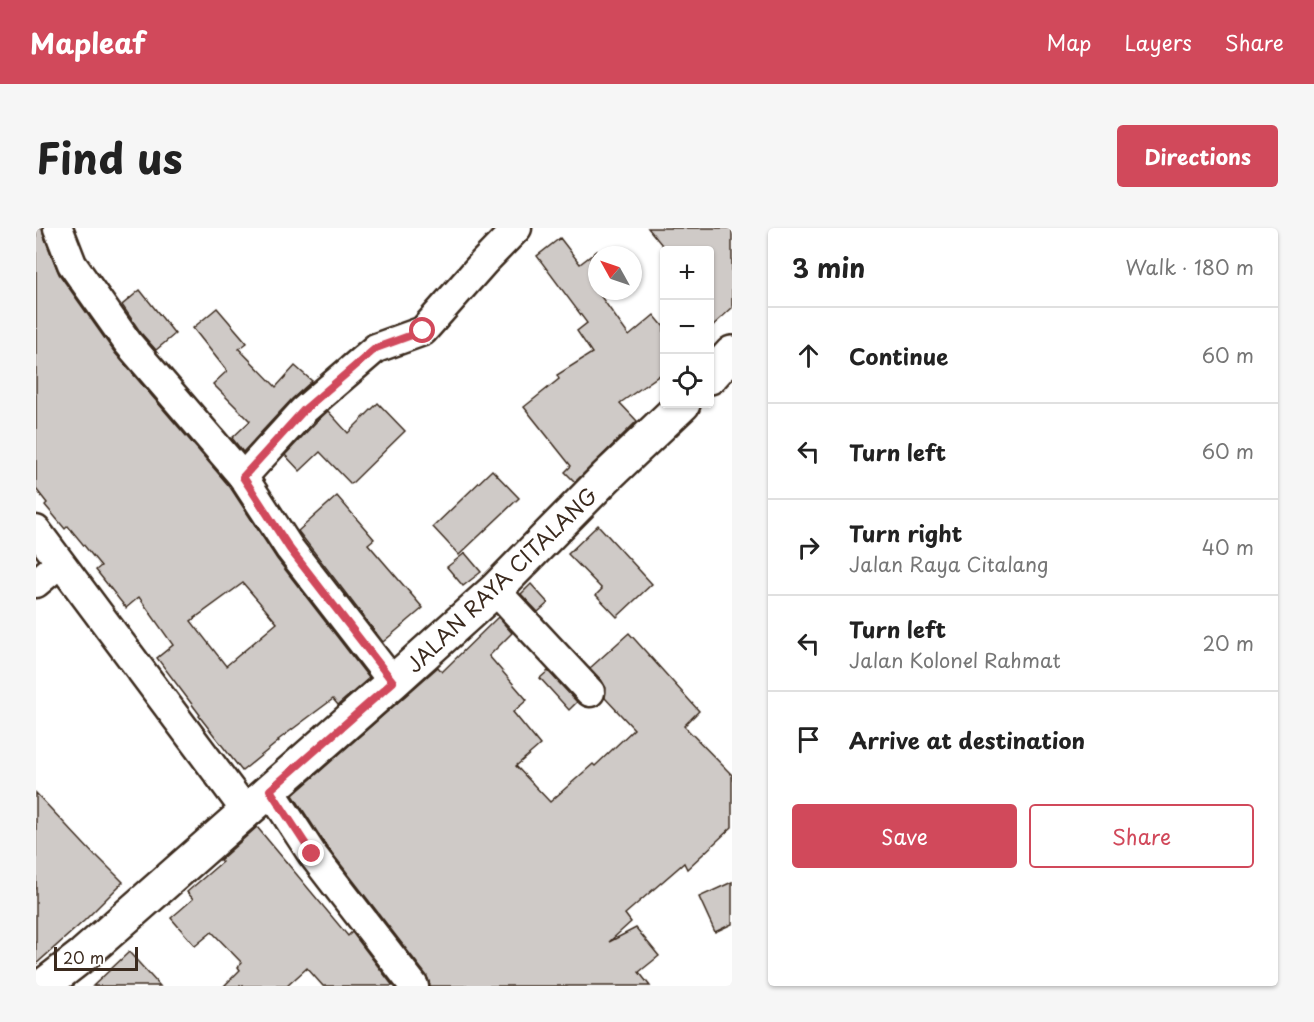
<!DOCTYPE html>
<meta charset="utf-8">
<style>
body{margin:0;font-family:"Playpen Sans",sans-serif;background:#f6f6f6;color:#222}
.controls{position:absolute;right:18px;top:18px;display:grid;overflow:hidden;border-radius:6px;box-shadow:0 2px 4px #0004}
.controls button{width:54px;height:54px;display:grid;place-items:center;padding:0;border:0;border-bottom:2px solid #e0e0e0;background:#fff;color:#222;font:30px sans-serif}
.compass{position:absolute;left:552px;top:18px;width:54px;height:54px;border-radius:50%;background:#fff;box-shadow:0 2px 4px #0004;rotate:310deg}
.scale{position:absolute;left:18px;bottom:15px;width:84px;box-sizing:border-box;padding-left:6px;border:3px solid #3b2a1e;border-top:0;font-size:16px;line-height:21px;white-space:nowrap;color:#3b2a1e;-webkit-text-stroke:4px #fff;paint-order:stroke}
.stop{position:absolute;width:18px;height:18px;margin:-14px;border:4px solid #d1495b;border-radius:50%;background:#fff}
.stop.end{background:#d1495b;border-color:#fff;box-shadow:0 2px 6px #0008}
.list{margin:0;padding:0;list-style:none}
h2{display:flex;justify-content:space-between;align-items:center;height:78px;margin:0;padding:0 24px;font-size:26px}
h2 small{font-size:20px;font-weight:400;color:#767676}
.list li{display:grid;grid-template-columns:39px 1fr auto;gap:18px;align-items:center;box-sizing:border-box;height:96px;padding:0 24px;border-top:2px solid #e0e0e0}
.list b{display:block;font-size:22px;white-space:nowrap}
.list p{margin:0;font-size:20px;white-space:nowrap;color:#767676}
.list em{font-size:20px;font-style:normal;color:#767676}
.actions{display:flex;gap:12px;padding:18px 24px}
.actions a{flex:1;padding:14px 0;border:2px solid #d1495b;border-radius:6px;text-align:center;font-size:21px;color:#d1495b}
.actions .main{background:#d1495b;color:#fff}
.icon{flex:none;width:33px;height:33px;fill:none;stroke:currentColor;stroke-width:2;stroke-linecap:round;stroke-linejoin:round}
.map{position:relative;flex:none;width:696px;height:758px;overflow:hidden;border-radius:6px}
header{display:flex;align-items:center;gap:36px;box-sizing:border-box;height:84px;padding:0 30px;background:#d1495b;color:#fff}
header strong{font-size:28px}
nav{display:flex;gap:33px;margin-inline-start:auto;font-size:21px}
.intro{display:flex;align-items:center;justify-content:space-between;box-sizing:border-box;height:144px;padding:0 36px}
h1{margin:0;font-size:42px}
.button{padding:15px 27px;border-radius:6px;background:#d1495b;color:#fff;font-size:21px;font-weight:700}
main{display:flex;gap:36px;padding:0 36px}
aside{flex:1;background:#fff;border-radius:6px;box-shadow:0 2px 4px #0004}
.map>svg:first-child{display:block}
.building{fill:#cfcac7;stroke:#3b2a1e;stroke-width:1.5;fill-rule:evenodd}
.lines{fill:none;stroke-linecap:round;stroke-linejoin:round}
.minor-casing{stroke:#3b2a1e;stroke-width:33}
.tertiary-casing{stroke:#3b2a1e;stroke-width:38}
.minor{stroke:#fff;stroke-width:28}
.tertiary{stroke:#fff;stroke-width:33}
.route{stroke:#d1495b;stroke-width:8}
.labels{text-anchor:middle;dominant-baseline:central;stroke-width:6;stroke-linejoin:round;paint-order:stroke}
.street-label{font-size:21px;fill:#3b2a1e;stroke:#fff}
</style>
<header>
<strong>Mapleaf</strong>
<nav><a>Map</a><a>Layers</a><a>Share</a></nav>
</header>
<div class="intro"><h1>Find us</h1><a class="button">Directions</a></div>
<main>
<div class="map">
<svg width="696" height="758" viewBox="0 0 696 758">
<rect width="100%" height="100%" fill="#fff"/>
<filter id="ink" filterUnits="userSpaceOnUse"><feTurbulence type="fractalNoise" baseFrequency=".0167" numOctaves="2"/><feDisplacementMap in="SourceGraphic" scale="12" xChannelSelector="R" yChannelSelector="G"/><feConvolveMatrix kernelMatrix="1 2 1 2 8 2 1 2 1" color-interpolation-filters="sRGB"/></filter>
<g filter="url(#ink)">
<!-- building -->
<g class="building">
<path d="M 0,0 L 6,0 L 7,6 L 23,46 L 79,125 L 194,259 L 241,331 L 333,450 L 302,477 L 297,471 L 242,512 L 243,513 L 206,543 L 163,488 L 164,487 L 121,430 L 137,417 L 103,369 L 90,380 L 60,342 L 65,338 L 32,298 L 29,301 L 9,277 L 11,275 L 0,261 ZM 207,355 L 241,395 L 190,438 L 155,393 Z"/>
<path d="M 612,0 L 696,0 L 696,80 L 674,100 L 674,22 L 630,22 Z"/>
<path d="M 524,10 L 544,36 L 561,23 L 561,63 L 593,108 L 618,87 L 628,99 L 628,144 L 584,175 L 601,193 L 539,254 L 529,244 L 535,238 L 488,179 L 523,151 L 521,147 L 556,125 L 541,103 L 551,95 L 501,28 Z"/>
<path d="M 104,62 L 139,106 L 120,122 L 105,105 L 86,77 Z"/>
<path d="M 181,80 L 211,115 L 203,121 L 240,159 L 259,138 L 276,153 L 256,171 L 207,224 L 196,210 L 214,193 L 177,156 L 191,143 L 157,100 Z"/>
<path d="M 342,175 L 369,203 L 315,256 L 284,224 L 264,243 L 249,227 L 280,194 L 292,183 L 312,205 Z"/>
<path d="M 456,242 L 483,270 L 423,327 L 397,299 Z"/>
<path d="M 301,268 L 338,311 L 332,316 L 387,380 L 347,414 L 262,303 Z"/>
<path d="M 562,297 L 616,356 L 581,389 L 560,367 L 566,361 L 532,326 Z"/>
<path d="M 429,325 L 445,344 L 427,358 L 411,339 Z"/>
<path d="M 495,356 L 512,375 L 502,384 L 485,366 Z"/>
<path d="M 462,389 L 476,405 L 453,428 L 491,472 L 477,484 L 504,517 L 480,538 L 514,574 L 557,536 L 559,538 L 598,501 L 569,470 L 570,460 L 566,453 L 554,440 L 593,405 L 663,483 L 648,498 L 696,547 L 696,599 L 651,641 L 648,635 L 589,686 L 595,694 L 573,714 L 600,700 L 623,728 L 603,744 L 614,758 L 394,758 L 391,748 L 289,616 L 257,567 L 402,439 L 406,444 Z"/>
<path d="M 512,443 L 541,474 L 533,482 L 504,450 Z"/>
<path d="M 0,565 L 60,629 L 61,628 L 87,654 L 48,693 L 0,736 Z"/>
<path d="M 221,599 L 312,708 L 316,704 L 357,758 L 287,758 L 271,740 L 251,758 L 188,758 L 204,742 L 202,739 L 206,735 L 176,704 L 159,718 L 135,690 L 157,671 L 151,664 L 186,634 L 184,632 Z"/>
<path d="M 696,654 L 696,696 L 679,704 L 663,669 Z"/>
<path d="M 93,724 L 124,758 L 57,758 Z"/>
</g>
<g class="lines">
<defs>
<g id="minor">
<path d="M 22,0 L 36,36 L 92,115 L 207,249 L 254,321 L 357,454"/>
<path d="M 207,249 L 268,182 L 340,120 L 387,103 L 448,34 L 481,0"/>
<path d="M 0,302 L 210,583"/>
<path d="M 0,355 L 24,335"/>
<path d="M 459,362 L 554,464"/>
<path d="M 234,562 L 276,626 L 378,758"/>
</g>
<g id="tertiary">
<path d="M 674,149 L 696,125"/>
<path d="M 7,758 L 47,727 L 357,454 L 459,362 L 570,249 L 647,176"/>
</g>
</defs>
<!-- minor casing -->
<use href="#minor" class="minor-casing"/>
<!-- tertiary casing -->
<use href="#tertiary" class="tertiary-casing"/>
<!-- minor -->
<use href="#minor" class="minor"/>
<!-- tertiary -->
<use href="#tertiary" class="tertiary"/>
</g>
</g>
<g class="lines" filter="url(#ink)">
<!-- route -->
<path class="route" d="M 276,626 L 234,562 L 357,454 L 254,321 L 207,249 L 268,182 L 340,120 L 387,103"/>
</g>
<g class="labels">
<!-- street labels -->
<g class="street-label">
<text transform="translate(465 351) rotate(-44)">JALAN RAYA CITALANG</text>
</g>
</g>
</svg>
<div class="controls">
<button>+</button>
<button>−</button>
<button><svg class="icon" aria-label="locate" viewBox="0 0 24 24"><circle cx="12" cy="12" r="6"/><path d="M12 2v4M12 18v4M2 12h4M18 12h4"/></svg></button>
</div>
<svg class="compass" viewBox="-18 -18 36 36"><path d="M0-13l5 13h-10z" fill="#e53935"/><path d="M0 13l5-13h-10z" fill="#767676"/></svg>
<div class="scale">20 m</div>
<div class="stop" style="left:387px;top:103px"></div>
<div class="stop end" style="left:276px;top:626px"></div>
</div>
<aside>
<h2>3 min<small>Walk · 180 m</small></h2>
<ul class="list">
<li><svg class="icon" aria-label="ahead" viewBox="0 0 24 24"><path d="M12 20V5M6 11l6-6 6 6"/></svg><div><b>Continue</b></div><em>60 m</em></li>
<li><svg class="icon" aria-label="left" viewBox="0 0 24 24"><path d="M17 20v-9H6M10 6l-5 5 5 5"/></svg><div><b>Turn left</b></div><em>60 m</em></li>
<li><svg class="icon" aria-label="right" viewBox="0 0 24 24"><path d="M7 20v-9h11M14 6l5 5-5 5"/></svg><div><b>Turn right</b><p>Jalan Raya Citalang</p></div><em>40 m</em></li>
<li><svg class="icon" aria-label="left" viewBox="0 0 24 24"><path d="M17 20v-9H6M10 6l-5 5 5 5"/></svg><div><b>Turn left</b><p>Jalan Kolonel Rahmat</p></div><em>20 m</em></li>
<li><svg class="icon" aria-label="arrive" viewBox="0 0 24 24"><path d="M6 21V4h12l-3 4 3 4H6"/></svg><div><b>Arrive at destination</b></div></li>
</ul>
<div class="actions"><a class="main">Save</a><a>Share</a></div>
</aside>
</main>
